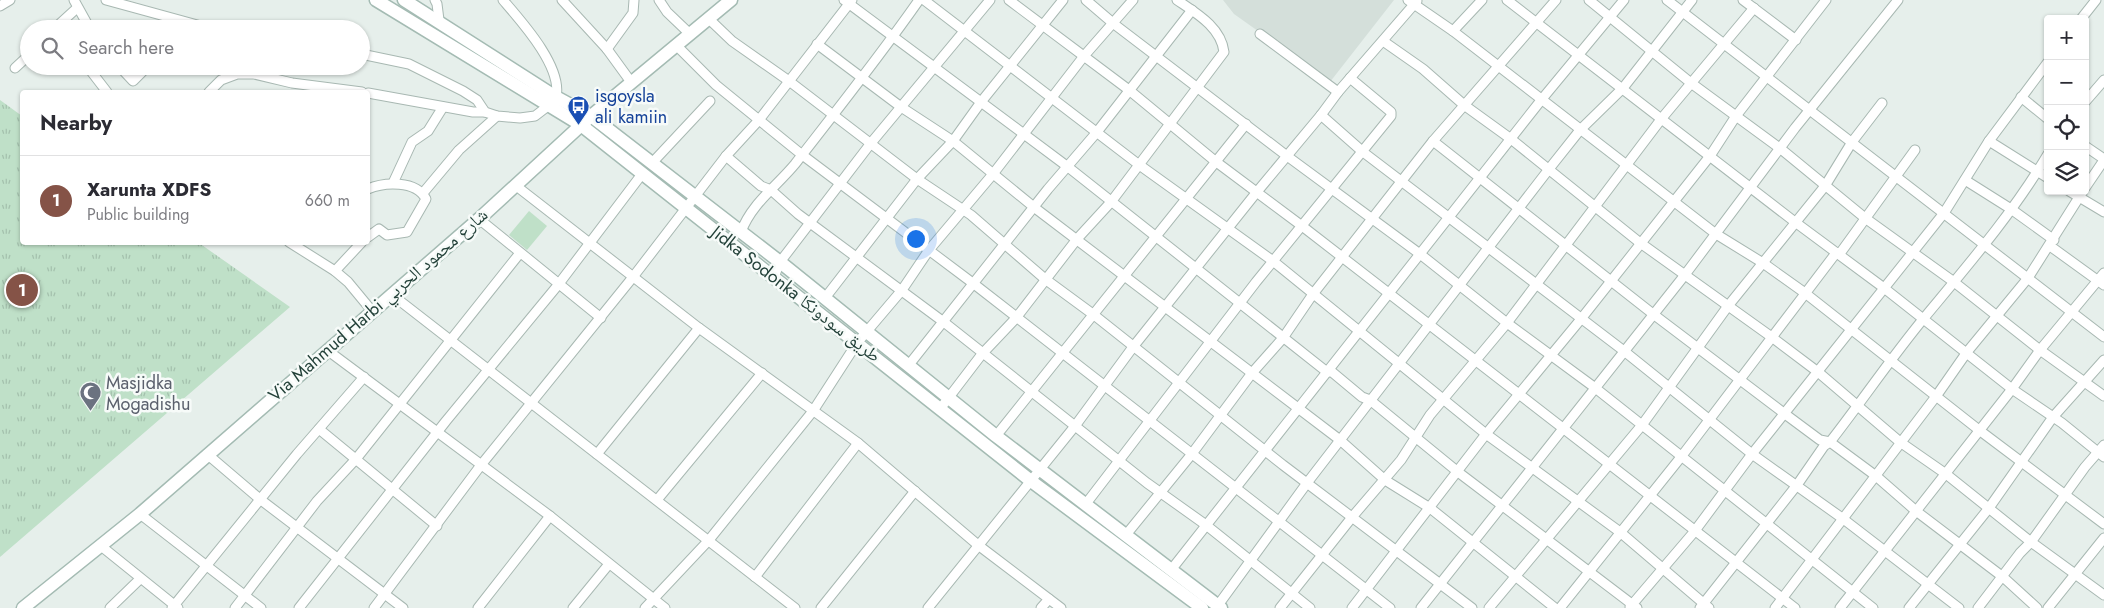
<!DOCTYPE html>
<meta charset="utf-8">
<style>
body{margin:0;font-family:Jost,"Noto Naskh Arabic",sans-serif;background:#f7f7f7;color:#2b2b33}
.controls{position:absolute;right:15px;top:15px;display:grid;overflow:hidden;border-radius:5px;box-shadow:0 1px 4px #0004}
.controls button{width:45px;height:45px;display:grid;place-items:center;padding:0;border:0;border-bottom:1px solid #e1e1e2;background:#fff;color:#2b2b33;font:25px sans-serif}
.you{position:absolute;left:915px;top:238px;width:18px;height:18px;margin:-12px;border:4px solid #fff;border-radius:50%;background:#1a73e8;box-shadow:0 0 0 8px #1a73e833}
.badge{display:grid;place-items:center;width:32px;height:32px;border-radius:50%;background:#855347;color:#fff;font-size:16px;font-weight:700}
.pin{position:absolute;translate:-50% -50%;border:2px solid #fff;box-shadow:0 1px 5px #0006}
.list{margin:0;padding:0;list-style:none}
h2{display:flex;justify-content:space-between;align-items:center;height:65px;margin:0;padding:0 20px;font-size:21px}
h2 small{font-size:16px;font-weight:400;color:#7c7c81}
.list li{display:grid;grid-template-columns:32px 1fr auto;gap:15px;align-items:center;box-sizing:border-box;height:90px;padding:0 20px;border-top:1px solid #e1e1e2}
.list b{display:block;font-size:19px;white-space:nowrap}
.list p{margin:0;font-size:16px;white-space:nowrap;color:#7c7c81}
.list em{font-size:16px;font-style:normal;color:#7c7c81}
.icon{flex:none;width:28px;height:28px;fill:none;stroke:currentColor;stroke-width:2;stroke-linecap:round;stroke-linejoin:round}
.map{position:relative;flex:none;width:2104px;height:608px;overflow:hidden}
.search{position:absolute;background:#fff;box-shadow:0 1px 4px #0004;left:20px;top:20px;width:350px;height:55px;display:flex;align-items:center;gap:12px;box-sizing:border-box;padding:0 18px;border-radius:28px;color:#7c7c81;font-size:19px}
.panel{position:absolute;background:#fff;box-shadow:0 1px 4px #0004;left:20px;top:90px;width:350px;height:155px;border-radius:5px}
.map>svg:first-child{display:block}
.built{fill:#d4dfda}
.grass{fill:url(#grass-tufts)}
.park{fill:#bfe0c8}
.lines{fill:none;stroke-linecap:round;stroke-linejoin:round}
.street-casing{stroke:#a8b8b2;stroke-width:11}
.secondary-casing{stroke:#a4bbb3;stroke-width:15}
.street{stroke:#fff;stroke-width:9}
.secondary{stroke:#fff;stroke-width:12}
.labels{text-anchor:middle;dominant-baseline:central;stroke-width:5;stroke-linejoin:round;paint-order:stroke}
.transit-label{font-size:18px;fill:#164399;stroke:#f7fbf9;text-anchor:start}
.street-label{font-size:18px;fill:#24423a;stroke:#f7fbf9}
.worship-label{font-size:18px;fill:#5b616d;stroke:#f7fbf9;text-anchor:start}
</style>
<div class="map">
<svg width="2104" height="608" viewBox="0 0 2104 608">
<defs>
<pattern id="grass-tufts" width="24" height="20" patternUnits="userSpaceOnUse" patternTransform="scale(1.25)"><rect width="24" height="20" fill="#bfe0c8"/><path d="M3 7l-1-3M5 7V3M7 7l1-3M15 17l-1-3M17 17v-4M19 17l1-3" fill="none" stroke="#a4c1ad"/></pattern>
</defs>
<rect width="100%" height="100%" fill="#e6efeb"/>
<!-- built -->
<path class="built" d="M 1223,0 L 1394,0 L 1330,82 L 1234,14 Z"/>
<!-- grass -->
<path class="grass" d="M 0,100 L 22,116 L 22,242 L 199,243 L 290,307 L 0,557 Z"/>
<!-- park -->
<path class="park" d="M 529,211 L 547,226 L 527,250 L 509,235 Z"/>
<g class="lines">
<defs>
<g id="street">
<path d="M 74,0 L 90,29"/>
<path d="M 106,0 L 212,29"/>
<path d="M 435,0 L 437,4 L 439,20"/>
<path d="M 503,0 C 521,21 563,67 556,97"/>
<path d="M 562,0 L 607,49 L 631,82"/>
<path d="M 659,0 L 667,12 L 690,34"/>
<path d="M 844,0 L 1068,167 L 1327,372 L 1332,372 L 1362,397 L 1370,400 L 1458,472 L 1637,608"/>
<path d="M 924,0 L 1138,164 L 1273,261 L 1486,434 L 1620,532 L 1709,608"/>
<path d="M 1009,0 L 1129,90 L 1215,161 L 1302,226 L 1795,608"/>
<path d="M 1086,0 L 1114,24 L 1287,156 L 1420,254 L 1507,323 L 1594,387 L 1873,608"/>
<path d="M 1408,0 L 1453,31 L 1716,234 L 1763,263 L 1805,293 L 1979,430 L 2104,524"/>
<path d="M 1507,0 L 1795,222 L 1884,288 L 2012,389 L 2062,423 L 2104,457"/>
<path d="M 1589,0 L 1691,83 L 1781,149 L 1865,218 L 1954,282 L 2040,350 L 2104,396"/>
<path d="M 1667,0 L 2104,337"/>
<path d="M 1743,0 L 1796,40"/>
<path d="M 0,6 L 10,0"/>
<path d="M 709,19 L 732,41 L 789,81 L 917,179 L 971,215 L 1045,279 L 1094,315 L 1283,465 L 1472,608"/>
<path d="M 2081,19 L 2096,0"/>
<path d="M 54,29 L 77,8"/>
<path d="M 1453,31 L 1482,0"/>
<path d="M 1260,34 L 1338,92"/>
<path d="M 1383,41 L 1423,69 L 1464,105 L 1511,139 L 1639,242 L 1773,338 L 1818,372 L 1900,442 L 1946,474 L 2031,542 L 2104,595"/>
<path d="M 817,44 L 901,107 L 953,141 L 1035,208 L 1340,440 L 1385,480 L 1430,508 L 1555,608"/>
<path d="M 677,46 L 716,85 L 801,154 L 974,284 L 1390,608"/>
<path d="M 607,49 L 633,13 L 634,0"/>
<path d="M 361,54 L 409,64 L 463,91 L 477,100 L 485,112 L 497,116 L 520,118 L 535,116 L 548,106"/>
<path d="M 87,66 L 107,92"/>
<path d="M 119,66 L 133,81 L 148,66"/>
<path d="M 15,68 L 29,55"/>
<path d="M 209,92 L 221,80 L 237,74 L 254,74 L 292,83 L 362,92"/>
<path d="M 368,93 L 473,112 L 485,112"/>
<path d="M 2021,97 L 2048,119"/>
<path d="M 2085,102 L 2104,80"/>
<path d="M 1321,115 L 1363,152 L 1624,351 L 1752,454 L 1842,518 L 1959,608"/>
<path d="M 1433,141 L 1653,314 L 1785,414 L 1820,440 L 1830,442 L 1876,476 L 1916,511 L 2003,577 L 2037,608"/>
<path d="M 1989,141 L 2048,178"/>
<path d="M 2085,146 L 2104,159"/>
<path d="M 726,156 L 761,186 L 771,190 L 798,214 L 945,323 L 1147,483 L 1206,525 L 1310,608"/>
<path d="M 652,163 L 710,101"/>
<path d="M 1965,180 L 2011,209 L 2054,240"/>
<path d="M 393,183 L 412,142 L 428,131 L 443,107"/>
<path d="M 515,185 L 699,328 L 858,443 L 978,545 L 1061,608"/>
<path d="M 2085,188 L 2104,160"/>
<path d="M 368,189 C 384,182 416,180 426,199 L 407,232 L 387,235 L 379,229 L 368,237"/>
<path d="M 2069,191 L 2104,212"/>
<path d="M 423,193 L 459,150 L 497,116"/>
<path d="M 479,219 L 601,318"/>
<path d="M 741,232 C 751,204 777,186 795,164 C 837,110 880,56 919,0"/>
<path d="M 289,242 L 335,271 L 348,282 L 372,311"/>
<path d="M 2050,246 L 2104,285"/>
<path d="M 335,271 L 362,242"/>
<path d="M 774,277 L 780,262 L 871,143 L 990,0"/>
<path d="M 391,294 L 795,608"/>
<path d="M 825,298 L 917,179 L 953,141 L 981,102 L 1063,0"/>
<path d="M 327,350 L 550,516 L 665,608"/>
<path d="M 908,366 L 1048,189 L 1097,132 L 1192,10"/>
<path d="M 940,409 L 982,354 L 1016,318 L 1077,239 L 1111,202 L 1224,52 C 1221,27 1196,13 1177,0"/>
<path d="M 319,429 L 437,526"/>
<path d="M 996,436 L 1246,124"/>
<path d="M 207,454 L 261,500 L 403,608"/>
<path d="M 597,454 L 699,328"/>
<path d="M 657,500 L 762,373"/>
<path d="M 1085,505 L 1256,282 L 1391,116 L 1391,112 L 1350,78"/>
<path d="M 140,514 L 261,608"/>
<path d="M 1125,536 L 1191,455 L 1252,373 L 1283,338 L 1313,294 L 1433,141 L 1556,0"/>
<path d="M 101,546 L 178,608"/>
<path d="M 1171,570 L 1542,99 L 1624,0"/>
<path d="M 755,577 L 858,443"/>
<path d="M 1630,607 L 1694,532 L 1752,454 L 1944,213 L 1989,141 L 2048,62"/>
<path d="M 110,608 L 140,579"/>
<path d="M 172,608 L 297,454 L 364,377"/>
<path d="M 235,608 L 317,501 L 356,459 L 520,253"/>
<path d="M 299,608 L 446,421 L 558,285 L 642,174"/>
<path d="M 374,608 L 481,465 L 633,277 L 726,156 L 759,120 L 852,0"/>
<path d="M 478,608 L 550,516"/>
<path d="M 573,608 L 609,564"/>
<path d="M 645,608 L 709,540 L 813,411 L 857,343 L 902,290 L 929,250 L 993,174 L 1084,56 L 1133,0"/>
<path d="M 821,608 L 915,491"/>
<path d="M 928,608 L 1075,426 L 1133,347 L 1256,193 L 1321,115 L 1338,92 L 1417,1"/>
<path d="M 1041,608 L 1049,599"/>
<path d="M 1216,608 L 1307,483 L 1549,169 L 1580,130 L 1623,88 L 1692,0"/>
<path d="M 1280,608 L 1353,516 L 1401,460 L 1430,415 L 1507,323 L 1662,118 L 1754,8"/>
<path d="M 1352,608 L 1486,434 L 1581,319 L 1710,156 L 1736,116 L 1826,0"/>
<path d="M 1421,608 L 1684,276 L 1795,128 L 1898,0"/>
<path d="M 1489,608 L 1642,425 L 1728,306 L 1825,186 L 1852,142 L 1882,103"/>
<path d="M 1560,608 L 1681,457 L 1836,253 L 1841,252 L 1915,150"/>
<path d="M 1700,608 L 1797,485 L 1824,446 L 1830,442 C 1862,401 1891,358 1924,318 C 1968,265 2013,213 2048,154"/>
<path d="M 1775,608 L 1937,395 L 1967,352 L 2028,278 L 2083,191"/>
<path d="M 1840,608 L 2012,389 L 2040,350 L 2104,273"/>
<path d="M 1909,608 L 1989,508 L 2053,417 L 2104,360"/>
<path d="M 1978,608 L 2020,553 L 2031,542 L 2085,467 L 2104,445"/>
<path d="M 2048,608 L 2104,538"/>
</g>
<g id="secondary">
<path d="M 376,0 L 581,125 L 1031,481 L 1202,608"/>
<path d="M 404,0 L 556,97 L 591,116 L 780,262 L 996,436 L 1221,608"/>
<path d="M 23,608 L 140,514 L 479,219 L 591,116 L 731,0"/>
</g>
</defs>
<!-- street casing -->
<use href="#street" class="street-casing"/>
<!-- secondary casing -->
<use href="#secondary" class="secondary-casing"/>
<!-- street -->
<use href="#street" class="street"/>
<!-- secondary -->
<use href="#secondary" class="secondary"/>
</g>
<!-- icons -->
<defs>
<symbol id="bus-pin" viewBox="-11 -11 22 30"><path d="M0 17L-7.5 6A9.5 9.5 0 1 1 7.5 6Z" fill="#1a4fb4" stroke="#f7fbf9"/><path d="M-5-6H5V4H4V6H2V4H-2V6H-4V4H-5ZM-3.5-4V0h7V-4ZM-3.5 1.2v1.5H-2V1.2ZM2 1.2v1.5H3.5V1.2Z" fill="#fff"/></symbol>
<symbol id="mosque-pin" viewBox="-11 -11 22 30"><path d="M0 17L-7.5 6A9.5 9.5 0 1 1 7.5 6Z" fill="#6b7280" stroke="#f7fbf9"/><path d="M3.5-4.9A6 6 0 1 0 3.5 4.9A5 5 0 1 1 3.5-4.9Z" fill="#fff"/></symbol>
</defs>
<g fill-rule="evenodd">
<use href="#bus-pin" x="566" y="94" width="25" height="34"/>
<use href="#mosque-pin" x="78" y="380" width="25" height="34"/>
</g>
<g class="labels">
<!-- transit labels -->
<g class="transit-label">
<text x="595" y="96">isgoysla<tspan x="595" dy="21">ali kamiin</tspan></text>
</g>
<!-- street labels -->
<g class="street-label">
<text transform="translate(796 294) rotate(38)">Jidka Sodonka طريق سودونكا</text>
<text transform="translate(378 305) rotate(-41)">Via Mahmud Harbi شارع محمود الحربي</text>
</g>
<!-- worship labels -->
<g class="worship-label">
<text x="106" y="383">Masjidka<tspan x="106" dy="21">Mogadishu</tspan></text>
</g>
</g>
</svg>
<div class="controls">
<button>+</button>
<button>−</button>
<button><svg class="icon" aria-label="locate" viewBox="0 0 24 24"><circle cx="12" cy="12" r="6"/><path d="M12 2v4M12 18v4M2 12h4M18 12h4"/></svg></button>
<button><svg class="icon" aria-label="layers" viewBox="0 0 24 24"><path d="M12 4l9 5-9 5-9-5zM3 14l9 5 9-5"/></svg></button>
</div>
<div class="you"></div>
<div class="pin badge" style="left:22px;top:290px">1</div>
<div class="search"><svg class="icon" aria-label="search" viewBox="0 0 24 24"><circle cx="10" cy="10" r="6"/><path d="M15 15l6 6"/></svg>Search here</div>
<section class="panel">
<h2>Nearby<small></small></h2>
<ul class="list">
<li><span class="badge">1</span><div><b>Xarunta XDFS</b><p>Public building</p></div><em>660 m</em></li>
</ul>
</section>
</div>
